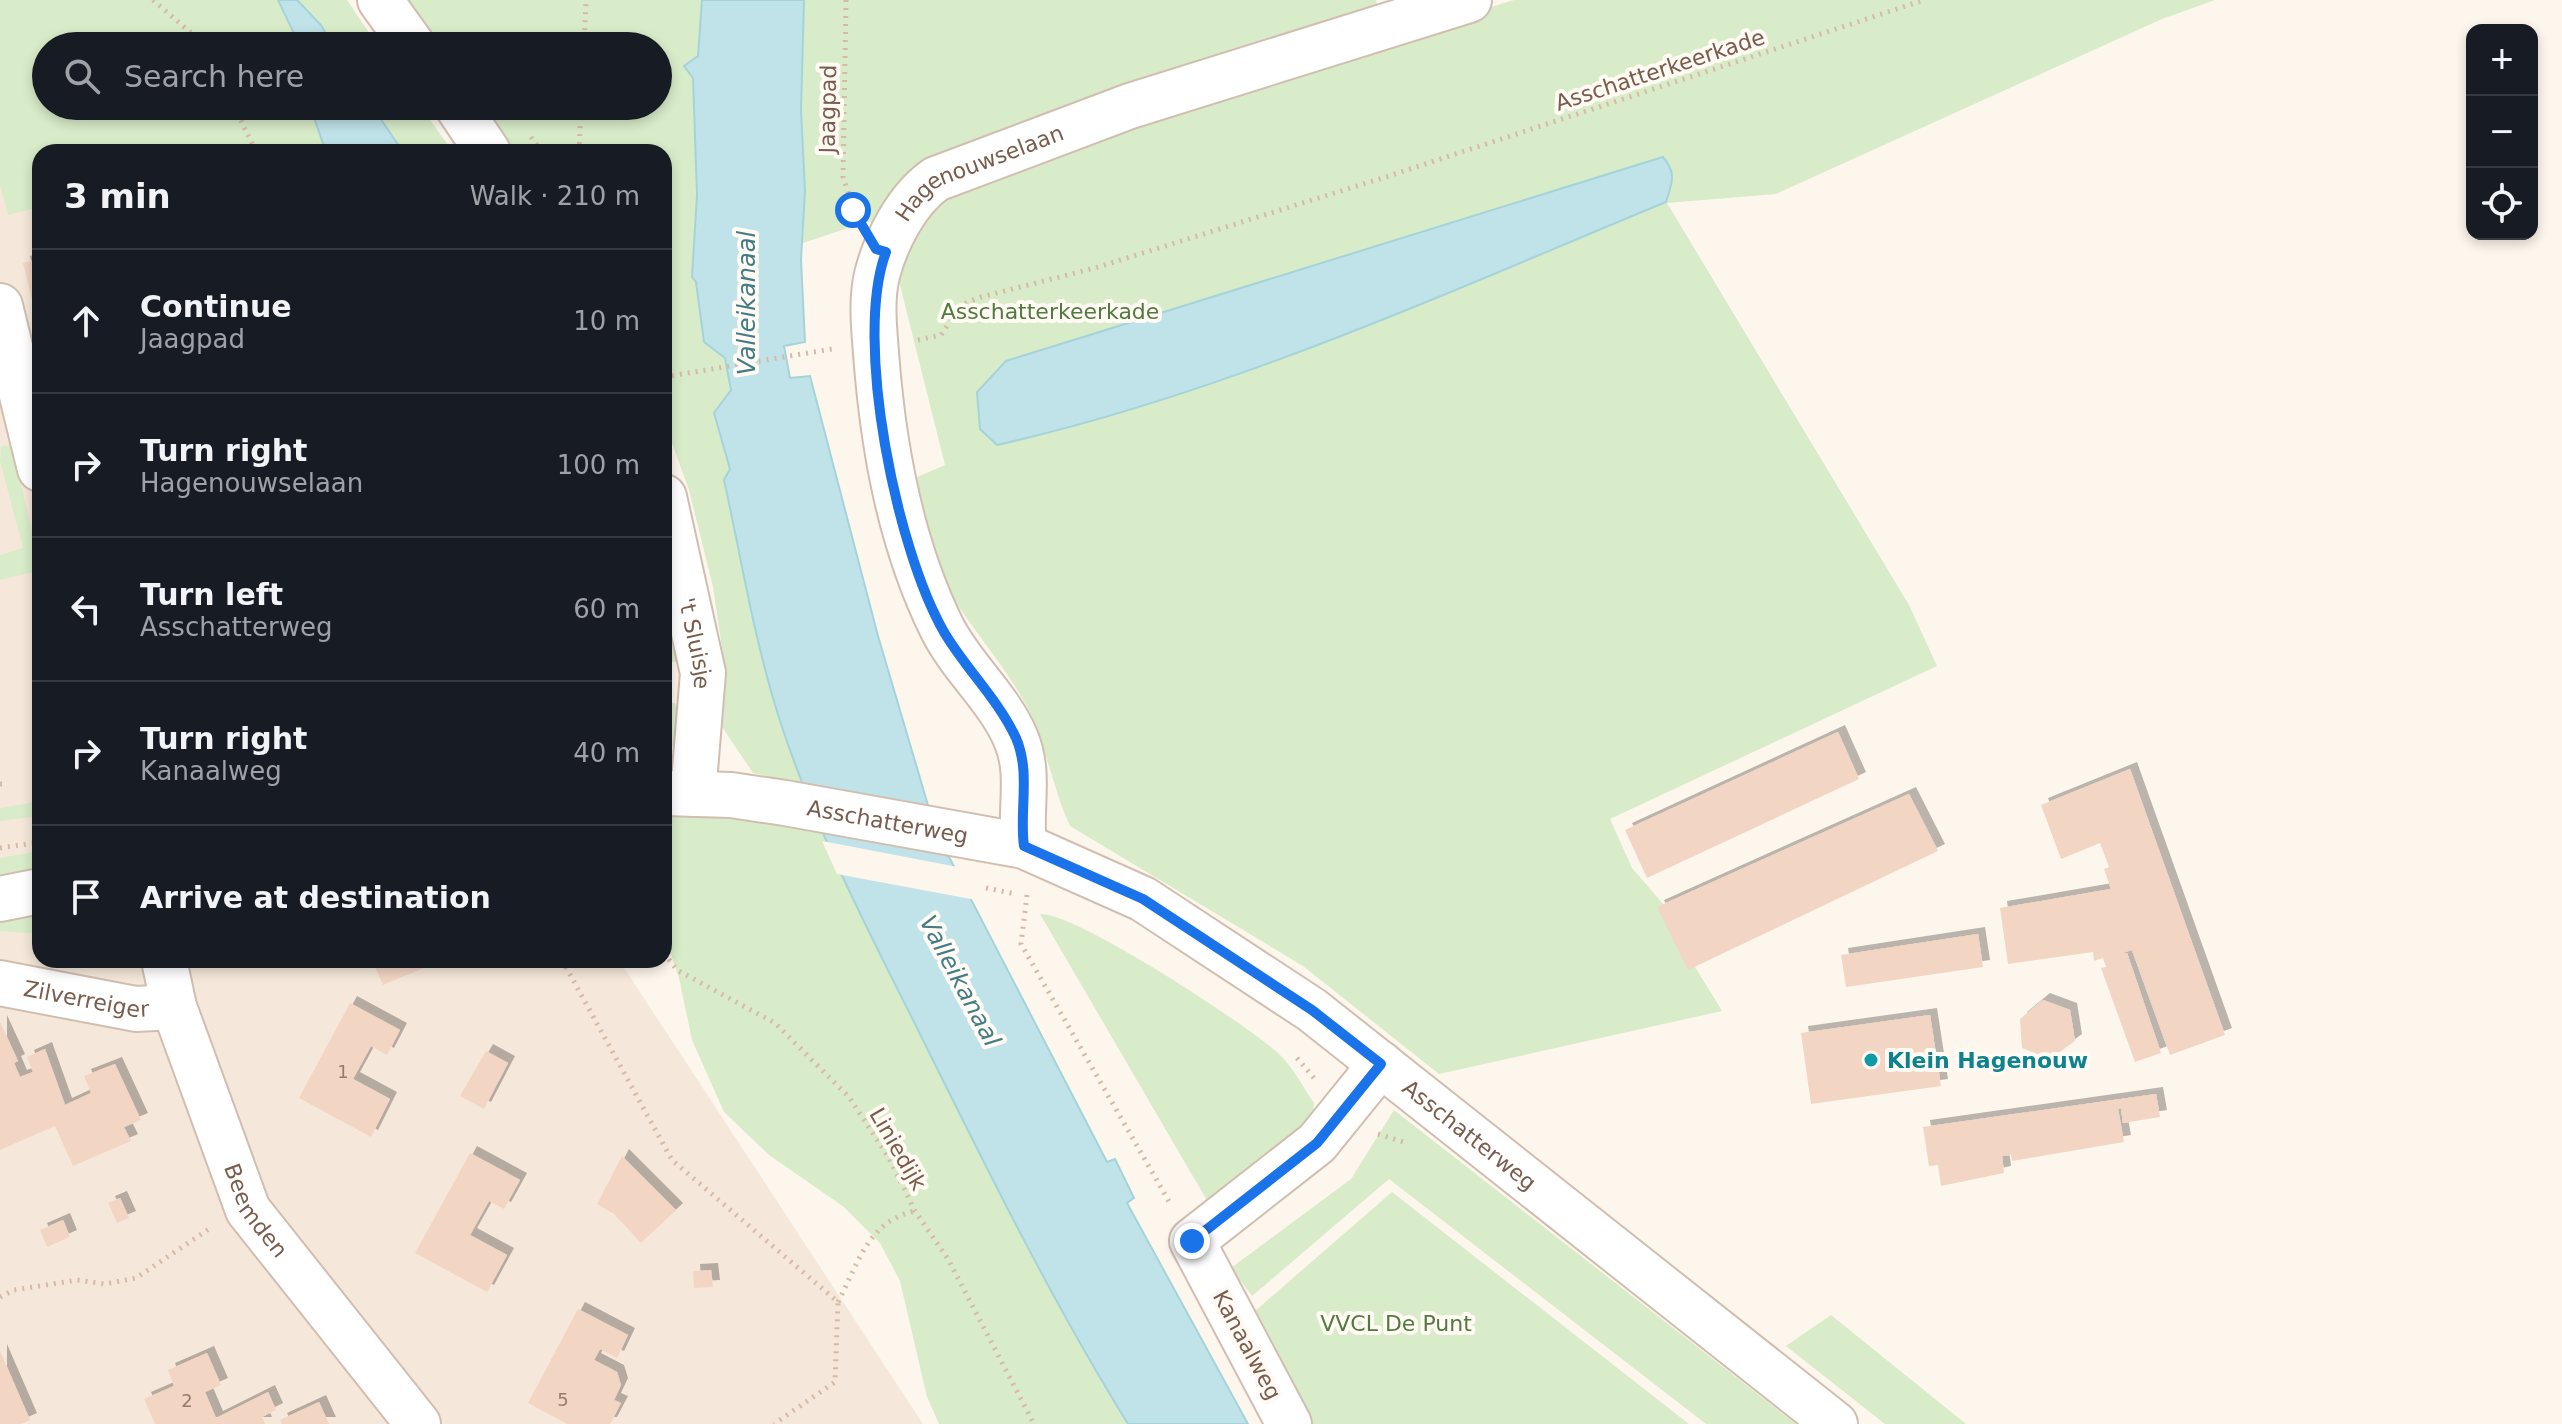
<!DOCTYPE html>
<meta charset="utf-8">
<style>
body{margin:0;font-family:"DejaVu Sans",sans-serif;background:#242831;color:#f1f3f6}
.controls{position:absolute;right:24px;top:24px;display:grid;overflow:hidden;border-radius:16px;box-shadow:0 4px 12px #0003}
.controls button{width:72px;height:72px;display:grid;place-items:center;padding:0;border:0;border-bottom:2px solid #363941;background:#171b24;color:#f1f3f6;font:40px sans-serif}
.stop{position:absolute;width:24px;height:24px;margin:-18px;border:6px solid #1a73e8;border-radius:50%;background:#fff}
.stop.end{background:#1a73e8;border-color:#fff;box-shadow:0 2px 8px #0008}
.list{margin:0;padding:0;list-style:none}
h2{display:flex;justify-content:space-between;align-items:center;height:104px;margin:0;padding:0 32px;font-size:34px}
h2 small{font-size:26px;font-weight:400;color:#9ea1a6}
.list li{display:grid;grid-template-columns:52px 1fr auto;gap:24px;align-items:center;box-sizing:border-box;height:144px;padding:0 32px;border-top:2px solid #363941}
.list b{display:block;font-size:30px;white-space:nowrap}
.list p{margin:0;font-size:26px;white-space:nowrap;color:#9ea1a6}
.list em{font-size:26px;font-style:normal;color:#9ea1a6}
.icon{flex:none;width:44px;height:44px;fill:none;stroke:currentColor;stroke-width:2;stroke-linecap:round;stroke-linejoin:round}
.map{position:relative;flex:none;width:2562px;height:1424px;overflow:hidden}
.search{position:absolute;background:#171b24;box-shadow:0 4px 12px #0003;left:32px;top:32px;width:640px;height:88px;display:flex;align-items:center;gap:20px;box-sizing:border-box;padding:0 28px;border-radius:44px;color:#9ea1a6;font-size:30px}
.panel{position:absolute;background:#171b24;box-shadow:0 4px 12px #0003;left:32px;top:144px;width:640px;height:824px;border-radius:24px}
.map>svg:first-child{display:block}
.residential{fill:#f5e8da}
.green{fill:#d8ecc9}
.water{fill:#bfe3e8;stroke:#a5d3da;stroke-width:2}
.pier{fill:#fdf6ec}
.building{fill:#f3d5c3;filter:url(#shadow)}
.lines{fill:none;stroke-linecap:round;stroke-linejoin:round}
.minor-casing{stroke:#d1beb0;stroke-width:48}
.path{stroke:#d9b8a5;stroke-width:5;stroke-dasharray:2 6;stroke-linecap:butt}
.minor{stroke:#fff;stroke-width:44}
.route{stroke:#1a73e8;stroke-width:10}
.culture-dot{fill:#0f9aa8;stroke:#fffaf3;stroke-width:3}
.labels{text-anchor:middle;dominant-baseline:central;stroke-width:8;stroke-linejoin:round;paint-order:stroke}
.number-label{font-size:18px;fill:#987a6a}
.street-label{font-size:22px;fill:#7a5c4d;stroke:#fffaf3}
.park-label{font-size:22px;fill:#537a41;stroke:#fffaf3}
.culture-label{font-size:22px;font-weight:bold;fill:#0d838f;stroke:#fffaf3;text-anchor:start}
.water-label{font-size:24px;font-style:italic;fill:#437c86;stroke:#fffaf3}
</style>
<div class="map">
<svg width="2562" height="1424" viewBox="0 0 2562 1424">
<defs>
<filter id="shadow"><feDropShadow dx="7" dy="-7" stdDeviation="0" flood-color="#0004"/></filter>
</defs>
<rect width="100%" height="100%" fill="#fdf6ec"/>
<!-- residential -->
<path class="residential" d="M 0,0 L 50,0 L 46,106 L 40,152 L 40,960 L 619,960 L 923,1424 L 0,1424 Z"/>
<!-- green -->
<g class="green">
<path d="M 0,0 L 278,0 L 300,46 L 46,46 L 46,106 L 310,106 L 326,152 L 40,152 L 40,207 L 8,215 L 0,185 Z"/>
<path d="M 297,0 L 347,0 L 378,46 L 333,46 L 321,25 Z"/>
<path d="M 403,0 L 702,0 L 698,56 L 684,66 L 693,77 L 697,195 L 692,277 L 696,282 L 704,342 L 725,358 L 731,390 L 714,413 L 731,469 L 724,480 L 762,659 L 804,785 L 753,773 L 720,724 L 723,654 L 713,587 L 689,490 L 664,421 L 664,152 L 513,152 L 480,106 L 658,106 L 658,46 L 437,46 Z"/>
<path d="M 804,0 L 1376,0 L 1381,17 L 941,189 L 1131,116 L 1514,0 L 2215,0 L 2162,19 L 1776,194 L 1667,203 L 1909,605 L 1937,666 L 1610,819 L 1632,868 L 1670,912 L 1694,965 L 1722,1011 L 1439,1074 L 1303,966 L 1070,826 C 1052,787 1046,743 1026,705 C 1002,660 965,623 942,578 C 926,547 923,510 917,477 L 945,465 L 884,221 L 866,222 L 803,243 L 805,191 L 801,110 Z"/>
<path d="M 372,106 L 420,106 L 453,152 L 403,152 Z"/>
<path d="M 12,445 L 40,566 L 39,607 L 33,572 L 0,580 L 0,555 L 23,548 L 0,461 L 1,446 Z"/>
<path d="M 664,553 L 681,661 L 664,663 Z"/>
<path d="M 664,702 L 675,703 C 683,725 678,741 664,760 Z"/>
<path d="M 40,801 L 40,816 L 0,821 L 0,808 Z"/>
<path d="M 664,813 L 773,815 L 823,833 L 953,1100 L 1046,1282 L 1128,1424 L 939,1424 L 927,1397 L 900,1281 L 880,1243 L 844,1207 L 769,1155 L 724,1112 L 692,1040 L 679,978 L 664,934 Z"/>
<path d="M 40,851 L 40,868 L 0,875 L 0,858 Z"/>
<path d="M 40,910 L 40,934 L 0,931 L 0,917 Z"/>
<path d="M 1040,914 C 1074,911 1249,1026 1278,1053 C 1293,1067 1303,1087 1314,1103 L 1312,1122 L 1212,1209 Z"/>
<path d="M 1394,1110 L 1796,1424 L 1706,1424 L 1389,1179 L 1252,1296 L 1231,1268 L 1351,1179 Z"/>
<path d="M 1392,1192 L 1689,1424 L 1311,1424 L 1255,1311 Z"/>
<path d="M 1831,1315 L 1966,1424 L 1885,1424 L 1786,1346 Z"/>
</g>
<!-- water -->
<g class="water">
<path d="M 278,0 L 297,0 L 321,25 L 333,46 L 300,46 Z"/>
<path d="M 702,0 L 804,0 L 801,110 L 805,191 L 801,260 L 805,342 L 784,346 L 790,378 L 810,376 L 878,636 L 930,812 L 948,855 L 1107,1162 L 1115,1159 L 1134,1198 L 1127,1203 L 1248,1424 L 1128,1424 C 1050,1298 984,1163 918,1030 C 864,922 807,814 773,698 C 752,627 740,552 724,480 L 730,469 L 714,413 L 731,390 L 725,358 L 704,342 L 696,282 L 692,277 L 697,195 L 693,78 L 684,66 L 698,56 Z"/>
<path d="M 310,106 L 372,106 L 403,152 L 326,152 Z"/>
<path d="M 1663,157 C 1677,173 1672,183 1666,202 C 1448,292 1228,393 997,445 L 980,429 L 977,392 L 1006,361 Z"/>
</g>
<!-- pier -->
<path class="pier" d="M 822,841 L 958,867 L 976,900 L 837,874 Z"/>
<!-- building -->
<g class="building">
<path d="M 40,259 L 40,318 L 37,319 L 23,263 Z"/>
<path d="M 1838,732 L 1859,779 L 1647,878 L 1625,830 Z"/>
<path d="M 2130,769 L 2225,1035 L 2170,1055 L 2132,950 L 2122,953 L 2127,953 L 2161,1053 L 2135,1062 L 2101,968 L 2106,967 L 2103,958 L 2094,961 L 2093,952 L 2008,964 L 2000,908 L 2111,889 L 2104,869 L 2109,867 L 2100,843 L 2061,859 L 2041,805 Z"/>
<path d="M 1909,794 L 1938,851 L 1688,970 L 1657,907 Z"/>
<path d="M 1978,934 L 1983,967 L 1846,987 L 1841,955 Z"/>
<path d="M 372,960 L 429,960 L 431,965 L 383,985 Z"/>
<path d="M 2043,1000 L 2070,1010 L 2075,1041 L 2050,1059 L 2022,1048 L 2020,1019 Z"/>
<path d="M 350,1003 L 400,1030 L 387,1055 L 371,1046 L 353,1079 L 390,1099 L 371,1137 L 299,1098 Z"/>
<path d="M 1930,1015 L 1941,1086 L 1811,1104 L 1801,1033 Z"/>
<path d="M 0,1022 L 18,1061 L 14,1063 L 20,1077 L 33,1072 L 27,1057 L 45,1049 L 65,1105 L 91,1093 L 84,1076 L 115,1064 L 141,1120 L 124,1127 L 131,1141 L 73,1166 L 55,1126 L 0,1150 Z"/>
<path d="M 486,1051 L 508,1063 L 484,1109 L 460,1096 Z"/>
<path d="M 2156,1094 L 2160,1117 L 2123,1123 L 2121,1108 L 2118,1109 L 2124,1142 L 2012,1161 L 2011,1155 L 2002,1156 L 2004,1173 L 1941,1186 L 1938,1165 L 1929,1166 L 1923,1127 Z"/>
<path d="M 470,1153 L 520,1180 L 504,1209 L 489,1201 L 470,1235 L 507,1255 L 487,1292 L 415,1253 Z"/>
<path d="M 622,1156 L 676,1210 L 641,1243 L 614,1214 L 597,1204 Z"/>
<path d="M 120,1198 L 129,1218 L 117,1223 L 108,1203 Z"/>
<path d="M 63,1220 L 70,1237 L 47,1247 L 40,1230 Z"/>
<path d="M 711,1270 L 713,1287 L 694,1288 L 693,1271 Z"/>
<path d="M 578,1309 L 628,1335 L 617,1358 L 600,1349 L 594,1360 L 617,1372 L 621,1385 L 614,1400 L 621,1403 L 610,1424 L 567,1424 L 528,1403 Z"/>
<path d="M 0,1351 L 30,1420 L 21,1424 L 0,1424 Z"/>
<path d="M 207,1353 L 221,1385 L 205,1392 L 216,1418 L 268,1392 L 276,1410 L 262,1417 L 265,1424 L 155,1424 L 144,1399 L 174,1386 L 168,1370 Z"/>
<path d="M 319,1402 L 329,1424 L 282,1424 L 280,1420 Z"/>
</g>
<g class="lines">
<defs>
<g id="minor">
<path d="M 380,0 L 413,46"/>
<path d="M 457,106 L 488,152"/>
<path d="M 0,306 L 40,469"/>
<path id="s1" d="M 664,497 L 703,673 L 693,794"/>
<path id="s2" d="M 664,793 L 731,795 L 785,803 L 1024,846 L 1143,899 L 1312,1010 L 1835,1424"/>
<path id="s3" d="M 1024,846 C 1019,811 1031,774 1016,739 C 999,698 962,668 942,628 C 900,543 883,447 876,353 C 874,327 871,300 877,275 C 886,240 907,199 936,179 L 1130,106 L 1469,0"/>
<path d="M 0,899 L 40,891"/>
<path id="s4" d="M 164,960 L 174,1007 L 248,1210 L 418,1424"/>
<path id="s5" d="M 0,983 L 136,1009 L 174,1007"/>
<path d="M 1289,1424 L 1192,1241 L 1317,1143 L 1381,1064"/>
</g>
</defs>
<!-- minor casing -->
<use href="#minor" class="minor-casing"/>
<!-- path -->
<g class="path">
<path d="M 153,0 L 206,46"/>
<path d="M 846,0 L 843,177 L 855,213"/>
<path d="M 456,34 L 465,46"/>
<path d="M 584,46 L 586,0"/>
<path d="M 234,106 L 256,152"/>
<path d="M 531,137 L 542,152"/>
<path d="M 579,152 L 581,106"/>
<path d="M 918,340 L 941,335 L 961,305 L 981,297 L 1095,268 L 1392,175 L 1924,0"/>
<path d="M 664,377 L 832,349"/>
<path d="M 0,784 L 2,784"/>
<path d="M 0,848 L 40,842"/>
<path d="M 986,888 L 1016,894"/>
<path d="M 1027,895 L 1021,944 L 1171,1205"/>
<path d="M 664,953 L 677,970 L 775,1023 L 849,1097 L 889,1158 L 915,1211 L 948,1259 L 1034,1424"/>
<path d="M 562,960 L 672,1160 L 838,1302 L 835,1382 L 774,1424"/>
<path d="M 1297,1058 L 1314,1078"/>
<path d="M 1378,1134 L 1407,1143"/>
<path d="M 0,1297 L 14,1290 L 77,1280 L 105,1284 L 136,1278 L 209,1229"/>
<path d="M 838,1302 C 858,1264 868,1221 915,1211"/>
</g>
<!-- minor -->
<use href="#minor" class="minor"/>
</g>
<g class="lines">
<!-- route -->
<path class="route" d="M 853,210 L 876,249 L 886,252 C 853,340 897,551 944,632 C 965,668 998,699 1016,738 C 1031,773 1019,811 1024,846 L 1143,899 L 1312,1010 L 1381,1064 L 1317,1143 L 1192,1241"/>
</g>
<!-- markers -->
<circle class="culture-dot" cx="1871" cy="1060" r="8"/>
<g class="labels">
<!-- number labels -->
<g class="number-label">
<text x="343" y="1071">1</text>
<text x="563" y="1399">5</text>
<text x="187" y="1400">2</text>
</g>
<!-- street labels -->
<g class="street-label">
<text transform="translate(1660 70) rotate(-18)">Asschatterkeerkade</text>
<text transform="translate(828 109) rotate(-89)">Jaagpad</text>
<text stroke="none"><textPath href="#s3" startOffset="760">Hagenouwselaan</textPath></text>
<text stroke="none"><textPath href="#s1" startOffset="150">'t Sluisje</textPath></text>
<text stroke="none"><textPath href="#s2" startOffset="226">Asschatterweg</textPath></text>
<text stroke="none"><textPath href="#s5" startOffset="88">Zilverreiger</textPath></text>
<text stroke="none"><textPath href="#s2" startOffset="898">Asschatterweg</textPath></text>
<text transform="translate(898 1149) rotate(60)">Liniedijk</text>
<text stroke="none"><textPath href="#s4" startOffset="268">Beemden</textPath></text>
<text transform="translate(1247 1345) rotate(62)">Kanaalweg</text>
</g>
<!-- park labels -->
<g class="park-label">
<text x="1050" y="311">Asschatterkeerkade</text>
<text x="1396" y="1323">VVCL De Punt</text>
</g>
<!-- culture labels -->
<g class="culture-label">
<text x="1887" y="1060">Klein Hagenouw</text>
</g>
<!-- water labels -->
<g class="water-label">
<text transform="translate(747 303) rotate(-90)">Valleikanaal</text>
<text transform="translate(960 981) rotate(62)">Valleikanaal</text>
</g>
</g>
</svg>
<div class="controls">
<button>+</button>
<button>−</button>
<button><svg class="icon" aria-label="locate" viewBox="0 0 24 24"><circle cx="12" cy="12" r="6"/><path d="M12 2v4M12 18v4M2 12h4M18 12h4"/></svg></button>
</div>
<div class="stop" style="left:853px;top:210px"></div>
<div class="stop end" style="left:1192px;top:1241px"></div>
<div class="search"><svg class="icon" aria-label="search" viewBox="0 0 24 24"><circle cx="10" cy="10" r="6"/><path d="M15 15l6 6"/></svg>Search here</div>
<section class="panel">
<h2>3 min<small>Walk · 210 m</small></h2>
<ul class="list">
<li><svg class="icon" aria-label="ahead" viewBox="0 0 24 24"><path d="M12 20V5M6 11l6-6 6 6"/></svg><div><b>Continue</b><p>Jaagpad</p></div><em>10 m</em></li>
<li><svg class="icon" aria-label="right" viewBox="0 0 24 24"><path d="M7 20v-9h11M14 6l5 5-5 5"/></svg><div><b>Turn right</b><p>Hagenouwselaan</p></div><em>100 m</em></li>
<li><svg class="icon" aria-label="left" viewBox="0 0 24 24"><path d="M17 20v-9H6M10 6l-5 5 5 5"/></svg><div><b>Turn left</b><p>Asschatterweg</p></div><em>60 m</em></li>
<li><svg class="icon" aria-label="right" viewBox="0 0 24 24"><path d="M7 20v-9h11M14 6l5 5-5 5"/></svg><div><b>Turn right</b><p>Kanaalweg</p></div><em>40 m</em></li>
<li><svg class="icon" aria-label="arrive" viewBox="0 0 24 24"><path d="M6 21V4h12l-3 4 3 4H6"/></svg><div><b>Arrive at destination</b></div></li>
</ul>
</section>
</div>
